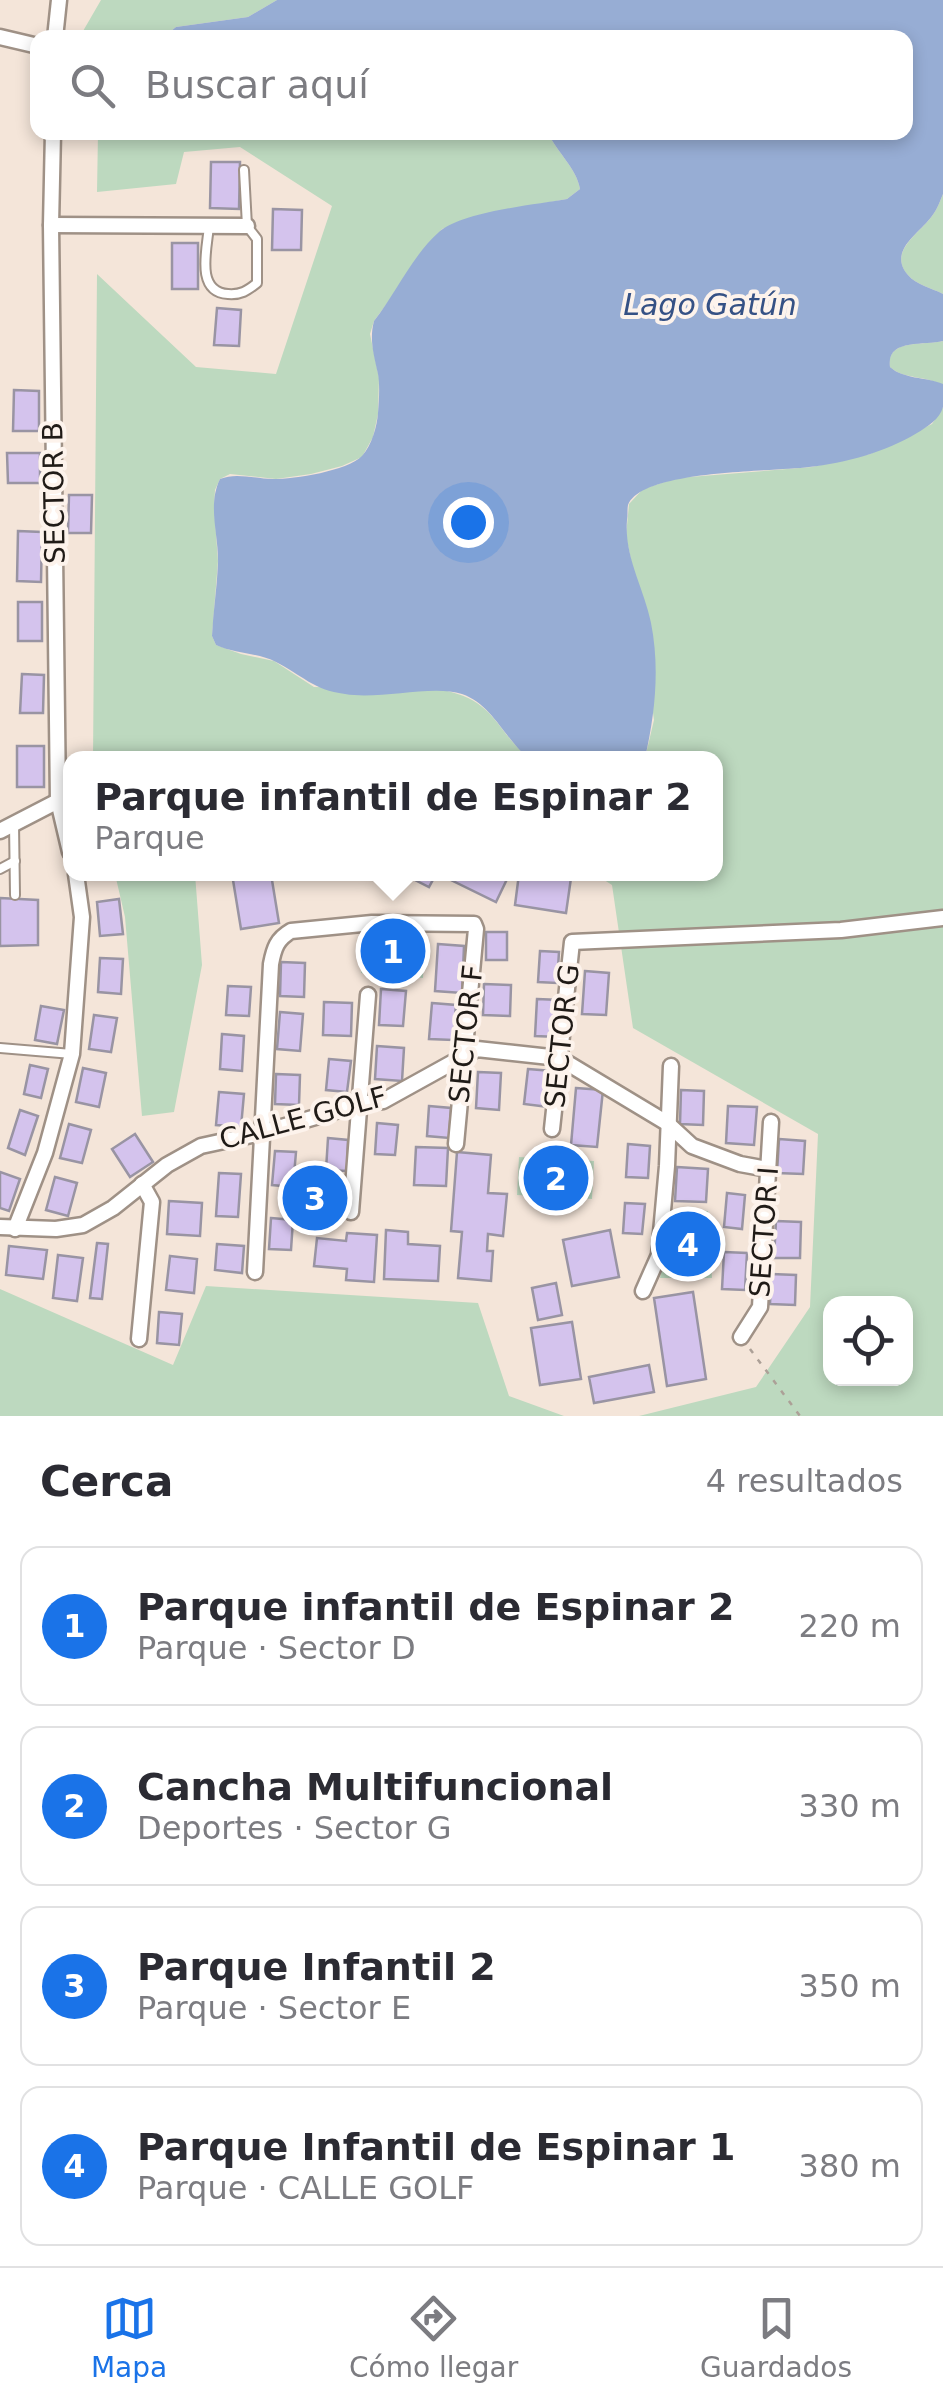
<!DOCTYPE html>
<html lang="es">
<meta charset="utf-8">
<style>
body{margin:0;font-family:"DejaVu Sans",sans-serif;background:#f2f2f3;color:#2b2b33}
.controls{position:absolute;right:30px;bottom:30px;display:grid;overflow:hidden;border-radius:20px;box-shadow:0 5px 15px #0003}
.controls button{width:90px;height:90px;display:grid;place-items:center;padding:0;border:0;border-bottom:2px solid #e1e1e2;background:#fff;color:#2b2b33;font:50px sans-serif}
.you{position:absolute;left:468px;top:522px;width:35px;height:35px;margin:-25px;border:8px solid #fff;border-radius:50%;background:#1a73e8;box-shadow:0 0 0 15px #1a73e833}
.badge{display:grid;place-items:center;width:65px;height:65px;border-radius:50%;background:#1a73e8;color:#fff;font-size:32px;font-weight:700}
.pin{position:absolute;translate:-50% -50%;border:5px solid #fff;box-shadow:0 2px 10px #0006}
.popup{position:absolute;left:63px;top:751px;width:660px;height:130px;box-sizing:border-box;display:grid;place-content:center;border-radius:20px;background:#fff;filter:drop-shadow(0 2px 8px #0005);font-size:32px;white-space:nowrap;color:#7c7c81}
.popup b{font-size:38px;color:#2b2b33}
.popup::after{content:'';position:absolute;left:50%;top:100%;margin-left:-20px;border:20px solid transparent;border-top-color:#fff}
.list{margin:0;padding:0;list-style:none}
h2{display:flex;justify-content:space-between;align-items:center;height:130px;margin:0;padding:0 40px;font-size:42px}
h2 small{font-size:32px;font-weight:400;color:#7c7c81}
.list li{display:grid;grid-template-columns:65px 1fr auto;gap:30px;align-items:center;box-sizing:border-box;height:160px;margin:0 20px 20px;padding:0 20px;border:2px solid #e1e1e2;border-radius:20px}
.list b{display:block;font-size:38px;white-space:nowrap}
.list p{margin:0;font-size:32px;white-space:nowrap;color:#7c7c81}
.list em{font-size:32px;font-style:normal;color:#7c7c81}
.icon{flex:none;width:55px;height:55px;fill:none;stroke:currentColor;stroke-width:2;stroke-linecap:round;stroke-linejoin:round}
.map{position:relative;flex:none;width:943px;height:1416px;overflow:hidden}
.search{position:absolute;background:#fff;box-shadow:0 5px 15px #0003;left:30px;right:30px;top:30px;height:110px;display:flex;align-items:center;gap:25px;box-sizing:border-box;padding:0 35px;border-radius:20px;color:#7c7c81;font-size:38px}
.sheet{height:850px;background:#fff}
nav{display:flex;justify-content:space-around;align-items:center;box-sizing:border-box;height:140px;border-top:2px solid #e1e1e2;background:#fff;font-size:28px;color:#7c7c81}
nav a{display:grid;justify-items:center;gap:5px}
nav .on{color:#1a73e8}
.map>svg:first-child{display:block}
.green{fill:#bdd9bf;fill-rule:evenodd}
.water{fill:#97add4}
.building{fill:#d4c3ed;stroke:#9994a3;stroke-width:2.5}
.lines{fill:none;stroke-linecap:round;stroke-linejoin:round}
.lane-casing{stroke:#9f9186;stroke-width:12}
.street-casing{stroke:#9f9186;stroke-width:19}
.path{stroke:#aca097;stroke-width:2.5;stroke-dasharray:5 8;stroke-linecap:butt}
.lane{stroke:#fff;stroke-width:8}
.street{stroke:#fff;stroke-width:14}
.labels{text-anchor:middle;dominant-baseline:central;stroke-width:8;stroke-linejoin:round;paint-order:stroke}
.street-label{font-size:28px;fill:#201b17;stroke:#fdf3ec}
.water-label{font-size:30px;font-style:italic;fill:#355185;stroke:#fdf3ec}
</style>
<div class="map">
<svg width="943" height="1416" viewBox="0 0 943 1416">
<rect width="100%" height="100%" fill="#f4e5d9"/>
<!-- green -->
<g class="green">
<path d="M 101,0 L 277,0 L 248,17 L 176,27 L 171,31 L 169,37 L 79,38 Z"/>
<path d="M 98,133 L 548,133 C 557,152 577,169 580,189 L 567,199 L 495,212 L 442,229 L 374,321 L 370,334 L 379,378 L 378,414 L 373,437 L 362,457 L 342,466 L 311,474 L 276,479 L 230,474 L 220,479 L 215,490 L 214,507 L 218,561 L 212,636 L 216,645 L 241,654 L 274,661 L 314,687 L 443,690 C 495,701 493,726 528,758 L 93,758 L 97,274 L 196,367 L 276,374 L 332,206 L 240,147 L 184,152 L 176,184 L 97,192 Z"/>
<path d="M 943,194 L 943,294 C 932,288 916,285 908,275 C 887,252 920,233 932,216 C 937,210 940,201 943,194 Z"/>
<path d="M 943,341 L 943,386 C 927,375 904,380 890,367 C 886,338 924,346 943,341 Z"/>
<path d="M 943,407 L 943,1416 L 639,1416 L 756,1387 L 810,1307 L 818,1134 L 633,1028 L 612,885 L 595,874 L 716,874 L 716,758 L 645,758 L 654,720 L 633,569 L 626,536 L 629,504 L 643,489 L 677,478 L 812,467 L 870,454 L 932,424 ZM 830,1304 L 906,1304 L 906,1378 L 830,1378 Z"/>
<path d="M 115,874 L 195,874 L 202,965 L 174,1112 L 142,1116 L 125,917 Z"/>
<path d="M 364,929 L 425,930 L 423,978 L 361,973 Z"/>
<path d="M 519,1157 L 594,1161 L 592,1199 L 517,1195 Z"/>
<path d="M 335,1178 L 332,1221 L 295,1217 L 298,1179 Z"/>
<path d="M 673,1210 L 708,1211 L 712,1278 L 660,1278 Z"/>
<path d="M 206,1286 L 478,1303 L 509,1396 L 564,1416 L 0,1416 L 0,1289 L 173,1365 Z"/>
</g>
<!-- water -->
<path class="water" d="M 277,0 L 943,0 L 943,194 C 940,201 937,210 932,216 C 920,233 887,251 908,275 C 916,285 932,288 943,294 L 943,341 C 924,346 886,338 890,367 C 903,379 926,377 943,384 C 943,390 943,400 943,407 C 940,419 927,427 917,433 C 886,452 845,463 809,467 C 773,472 642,469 628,505 C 627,510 628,515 627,520 C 624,557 644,588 651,623 C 660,668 655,714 645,758 L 528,758 C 504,738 493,705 462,694 C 432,684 381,700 345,694 C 313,690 302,675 276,662 C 259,653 236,654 216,645 L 212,636 C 213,612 217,588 218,564 C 219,535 207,506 220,479 C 236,472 256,479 273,479 C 295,479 347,471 362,456 C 372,445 377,426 378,413 C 379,400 380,386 378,374 C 374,355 369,340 374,321 C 396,293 412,256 439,232 C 463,211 535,205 567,199 L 580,189 C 577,169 557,152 548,133 L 906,132 L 906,38 L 169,37 L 171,31 L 176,27 L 248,17 Z"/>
<!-- building -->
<g class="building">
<path d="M 211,162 L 240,162 L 239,209 L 210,208 Z"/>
<path d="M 273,209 L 302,210 L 301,250 L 272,250 Z"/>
<rect x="172" y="243" width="26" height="46"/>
<path d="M 217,308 L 241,310 L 239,346 L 214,345 Z"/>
<path d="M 14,390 L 39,391 L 39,431 L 13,431 Z"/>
<path d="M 7,453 L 40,453 L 40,483 L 8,483 Z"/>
<path d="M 69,495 L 92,495 L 91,533 L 68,533 Z"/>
<path d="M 18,531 L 42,532 L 41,582 L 17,581 Z"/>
<rect x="18" y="602" width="24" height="39"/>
<path d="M 22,674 L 44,675 L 43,713 L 20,713 Z"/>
<rect x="17" y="746" width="27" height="41"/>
<path d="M 232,874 L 271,874 L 279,923 L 241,929 Z"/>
<path d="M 403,874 L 436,874 L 429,887 Z"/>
<path d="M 455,874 L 507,874 L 509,875 L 496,902 L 451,880 Z"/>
<path d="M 519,874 L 546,874 L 571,878 L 566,913 L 515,905 Z"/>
<path d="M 0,898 L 38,900 L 38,945 L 0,946 Z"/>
<path d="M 119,899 L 123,934 L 100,936 L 97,902 Z"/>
<rect x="486" y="932" width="21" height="28"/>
<path d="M 438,944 L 464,946 L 462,993 L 435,991 Z"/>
<path d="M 540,951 L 559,952 L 557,983 L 538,982 Z"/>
<path d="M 100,958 L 123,959 L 121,994 L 98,992 Z"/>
<path d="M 281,962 L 305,963 L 304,997 L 280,996 Z"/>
<path d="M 585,971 L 609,973 L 606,1015 L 582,1014 Z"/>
<path d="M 484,984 L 511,985 L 510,1016 L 483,1015 Z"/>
<path d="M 228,986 L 251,987 L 249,1016 L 226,1015 Z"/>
<path d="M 381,989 L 406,991 L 403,1026 L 379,1025 Z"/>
<path d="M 537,999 L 560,1000 L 558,1037 L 535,1036 Z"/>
<path d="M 324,1002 L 352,1003 L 351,1036 L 323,1035 Z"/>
<path d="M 432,1003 L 456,1005 L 453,1040 L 429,1039 Z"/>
<path d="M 41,1006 L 64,1010 L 57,1044 L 35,1040 Z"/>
<path d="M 280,1012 L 303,1014 L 300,1051 L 277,1049 Z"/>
<path d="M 94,1015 L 117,1018 L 111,1052 L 89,1049 Z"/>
<path d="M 222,1034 L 244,1036 L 242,1071 L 220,1069 Z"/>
<path d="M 377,1046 L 404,1048 L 402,1081 L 375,1079 Z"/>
<path d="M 329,1059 L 351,1061 L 347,1092 L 326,1090 Z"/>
<path d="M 30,1065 L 48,1069 L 41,1098 L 24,1094 Z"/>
<path d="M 83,1068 L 106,1073 L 99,1107 L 76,1102 Z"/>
<path d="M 528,1069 L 552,1071 L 549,1107 L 524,1104 Z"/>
<path d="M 478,1072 L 501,1073 L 499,1110 L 476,1108 Z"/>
<path d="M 276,1074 L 300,1075 L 299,1105 L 275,1104 Z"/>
<path d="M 576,1088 L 603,1090 L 597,1147 L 571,1145 Z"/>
<path d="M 681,1090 L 704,1091 L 703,1125 L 680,1124 Z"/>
<path d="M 219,1092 L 244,1094 L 241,1127 L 216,1125 Z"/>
<path d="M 429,1106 L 451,1108 L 449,1138 L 427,1136 Z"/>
<path d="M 728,1106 L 757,1107 L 754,1145 L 726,1143 Z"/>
<path d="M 20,1110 L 38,1116 L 25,1155 L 8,1148 Z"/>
<path d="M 377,1123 L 398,1125 L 395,1155 L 375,1154 Z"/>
<path d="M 69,1124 L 91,1130 L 82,1163 L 60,1158 Z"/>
<path d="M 135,1134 L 153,1162 L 130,1177 L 112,1149 Z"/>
<path d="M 328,1138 L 348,1140 L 347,1171 L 326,1170 Z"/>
<path d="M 779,1139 L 805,1141 L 803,1174 L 777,1173 Z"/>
<path d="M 628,1144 L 650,1146 L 648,1178 L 626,1177 Z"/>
<path d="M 416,1147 L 448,1148 L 446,1186 L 414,1185 Z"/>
<path d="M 275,1151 L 296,1152 L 293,1187 L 272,1185 Z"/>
<path d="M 457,1152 L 491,1155 L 488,1193 L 507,1194 L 503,1236 L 488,1234 L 487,1251 L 493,1251 L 491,1281 L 458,1278 L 462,1232 L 451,1231 Z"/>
<path d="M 677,1167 L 708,1169 L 706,1202 L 675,1201 Z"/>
<path d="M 0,1172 L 20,1179 L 9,1211 L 0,1208 Z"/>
<path d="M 219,1173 L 241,1174 L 238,1217 L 216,1216 Z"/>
<path d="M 55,1177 L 77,1183 L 68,1216 L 46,1210 Z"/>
<path d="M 727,1193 L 745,1195 L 742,1229 L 724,1227 Z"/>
<path d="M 169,1201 L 202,1203 L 200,1236 L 167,1234 Z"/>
<path d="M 625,1203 L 645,1204 L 642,1234 L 623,1233 Z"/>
<path d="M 271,1218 L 293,1220 L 291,1250 L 269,1249 Z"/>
<path d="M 776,1221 L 801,1222 L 800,1258 L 774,1258 Z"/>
<path d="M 386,1230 L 408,1232 L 408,1244 L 440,1246 L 438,1281 L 384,1279 Z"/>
<path d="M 610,1230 L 619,1277 L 572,1286 L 563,1240 Z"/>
<path d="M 347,1233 L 377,1235 L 374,1282 L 346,1280 L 347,1269 L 314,1266 L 317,1238 L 346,1241 Z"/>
<path d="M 97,1243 L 108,1244 L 102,1299 L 90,1298 Z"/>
<path d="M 217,1244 L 244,1246 L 242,1273 L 215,1270 Z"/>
<path d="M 9,1246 L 47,1250 L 43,1279 L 6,1275 Z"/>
<path d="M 724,1252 L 747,1253 L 745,1290 L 722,1289 Z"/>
<path d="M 58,1255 L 83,1258 L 77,1301 L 53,1298 Z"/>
<path d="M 170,1256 L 197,1259 L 194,1293 L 166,1290 Z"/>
<path d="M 771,1274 L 796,1275 L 795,1305 L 770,1304 Z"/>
<path d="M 556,1283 L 562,1315 L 538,1320 L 532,1288 Z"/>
<path d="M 693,1292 L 706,1379 L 667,1386 L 654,1298 Z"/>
<path d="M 159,1312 L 182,1314 L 179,1345 L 157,1343 Z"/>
<path d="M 572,1322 L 581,1379 L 540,1385 L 531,1328 Z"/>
<path d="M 649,1365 L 654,1392 L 594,1403 L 589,1377 Z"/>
</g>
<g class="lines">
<defs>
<g id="lane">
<path d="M 209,226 C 207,249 195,292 228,294 C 241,295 247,291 257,283 L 257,239 L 247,226 L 244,170"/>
<path d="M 14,824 L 15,895"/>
<path d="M 0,869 L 15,861"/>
<path d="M 0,1048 L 72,1054"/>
</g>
<g id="street">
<path d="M 0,37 L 38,46"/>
<path d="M 55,38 L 59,0"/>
<path d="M 53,132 L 51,225 L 58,801 L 70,852"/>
<path d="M 51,225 L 247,226"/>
<path d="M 0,831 L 58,801"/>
<path d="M 552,1129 L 572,942 L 841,930 L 943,918"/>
<path d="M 351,1212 L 368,995"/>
<path d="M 0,1227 L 56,1229 L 83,1225 L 113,1208 L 167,1165 L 201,1146 L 261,1133 L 360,1104 L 383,1101 L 477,1049 L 559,1058 L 667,1123 L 692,1146 L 740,1164 L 768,1169"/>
<path d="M 15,1229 L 45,1153 L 72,1054 L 82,917 L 76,874"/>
<path d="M 255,1272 L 271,964 C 274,948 277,939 291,931 L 372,923 L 474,924 L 476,929 L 456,1144"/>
<path d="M 643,1291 L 659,1255 L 667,1166 L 671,1066"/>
<path d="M 741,1337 L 760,1307 L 771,1122"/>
<path d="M 139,1339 L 152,1202 L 142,1184"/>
</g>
</defs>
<!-- lane casing -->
<use href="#lane" class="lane-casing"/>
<!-- street casing -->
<use href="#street" class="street-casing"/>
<!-- path -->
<path class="path" d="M 750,1349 L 800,1416"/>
<!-- lane -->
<use href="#lane" class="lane"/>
<!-- street -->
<use href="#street" class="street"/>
</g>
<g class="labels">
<!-- street labels -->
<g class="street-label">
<text transform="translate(54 493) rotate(-91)">SECTOR B</text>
<text transform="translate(466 1034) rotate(-84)">SECTOR F</text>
<text transform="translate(562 1036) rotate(-84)">SECTOR G</text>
<text transform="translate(303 1118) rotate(-15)">CALLE GOLF</text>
<text transform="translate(764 1232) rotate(-86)">SECTOR I</text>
</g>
<!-- water labels -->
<g class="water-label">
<text x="710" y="304">Lago Gatún</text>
</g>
</g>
</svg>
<div class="controls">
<button><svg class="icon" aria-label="locate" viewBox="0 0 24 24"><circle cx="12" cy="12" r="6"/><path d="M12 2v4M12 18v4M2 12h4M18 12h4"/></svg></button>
</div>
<div class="you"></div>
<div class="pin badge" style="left:393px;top:951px">1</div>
<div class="popup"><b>Parque infantil de Espinar 2</b>Parque</div>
<div class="pin badge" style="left:556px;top:1178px">2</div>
<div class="pin badge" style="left:315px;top:1198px">3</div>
<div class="pin badge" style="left:688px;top:1244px">4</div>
<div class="search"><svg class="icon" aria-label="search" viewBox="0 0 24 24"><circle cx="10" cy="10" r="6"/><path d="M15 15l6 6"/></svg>Buscar aquí</div>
</div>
<section class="sheet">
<h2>Cerca<small>4 resultados</small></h2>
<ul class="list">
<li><span class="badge">1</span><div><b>Parque infantil de Espinar 2</b><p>Parque · Sector D</p></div><em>220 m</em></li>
<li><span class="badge">2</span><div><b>Cancha Multifuncional</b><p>Deportes · Sector G</p></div><em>330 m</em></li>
<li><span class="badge">3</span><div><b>Parque Infantil 2</b><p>Parque · Sector E</p></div><em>350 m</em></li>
<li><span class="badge">4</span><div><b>Parque Infantil de Espinar 1</b><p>Parque · CALLE GOLF</p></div><em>380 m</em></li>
</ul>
</section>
<nav>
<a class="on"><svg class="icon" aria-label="map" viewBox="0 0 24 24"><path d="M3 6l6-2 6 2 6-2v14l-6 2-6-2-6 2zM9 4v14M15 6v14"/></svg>Mapa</a>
<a><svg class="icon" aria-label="directions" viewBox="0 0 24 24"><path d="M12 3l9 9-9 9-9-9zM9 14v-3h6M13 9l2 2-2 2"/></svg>Cómo llegar</a>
<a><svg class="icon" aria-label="saved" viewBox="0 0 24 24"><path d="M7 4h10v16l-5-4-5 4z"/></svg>Guardados</a>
</nav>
